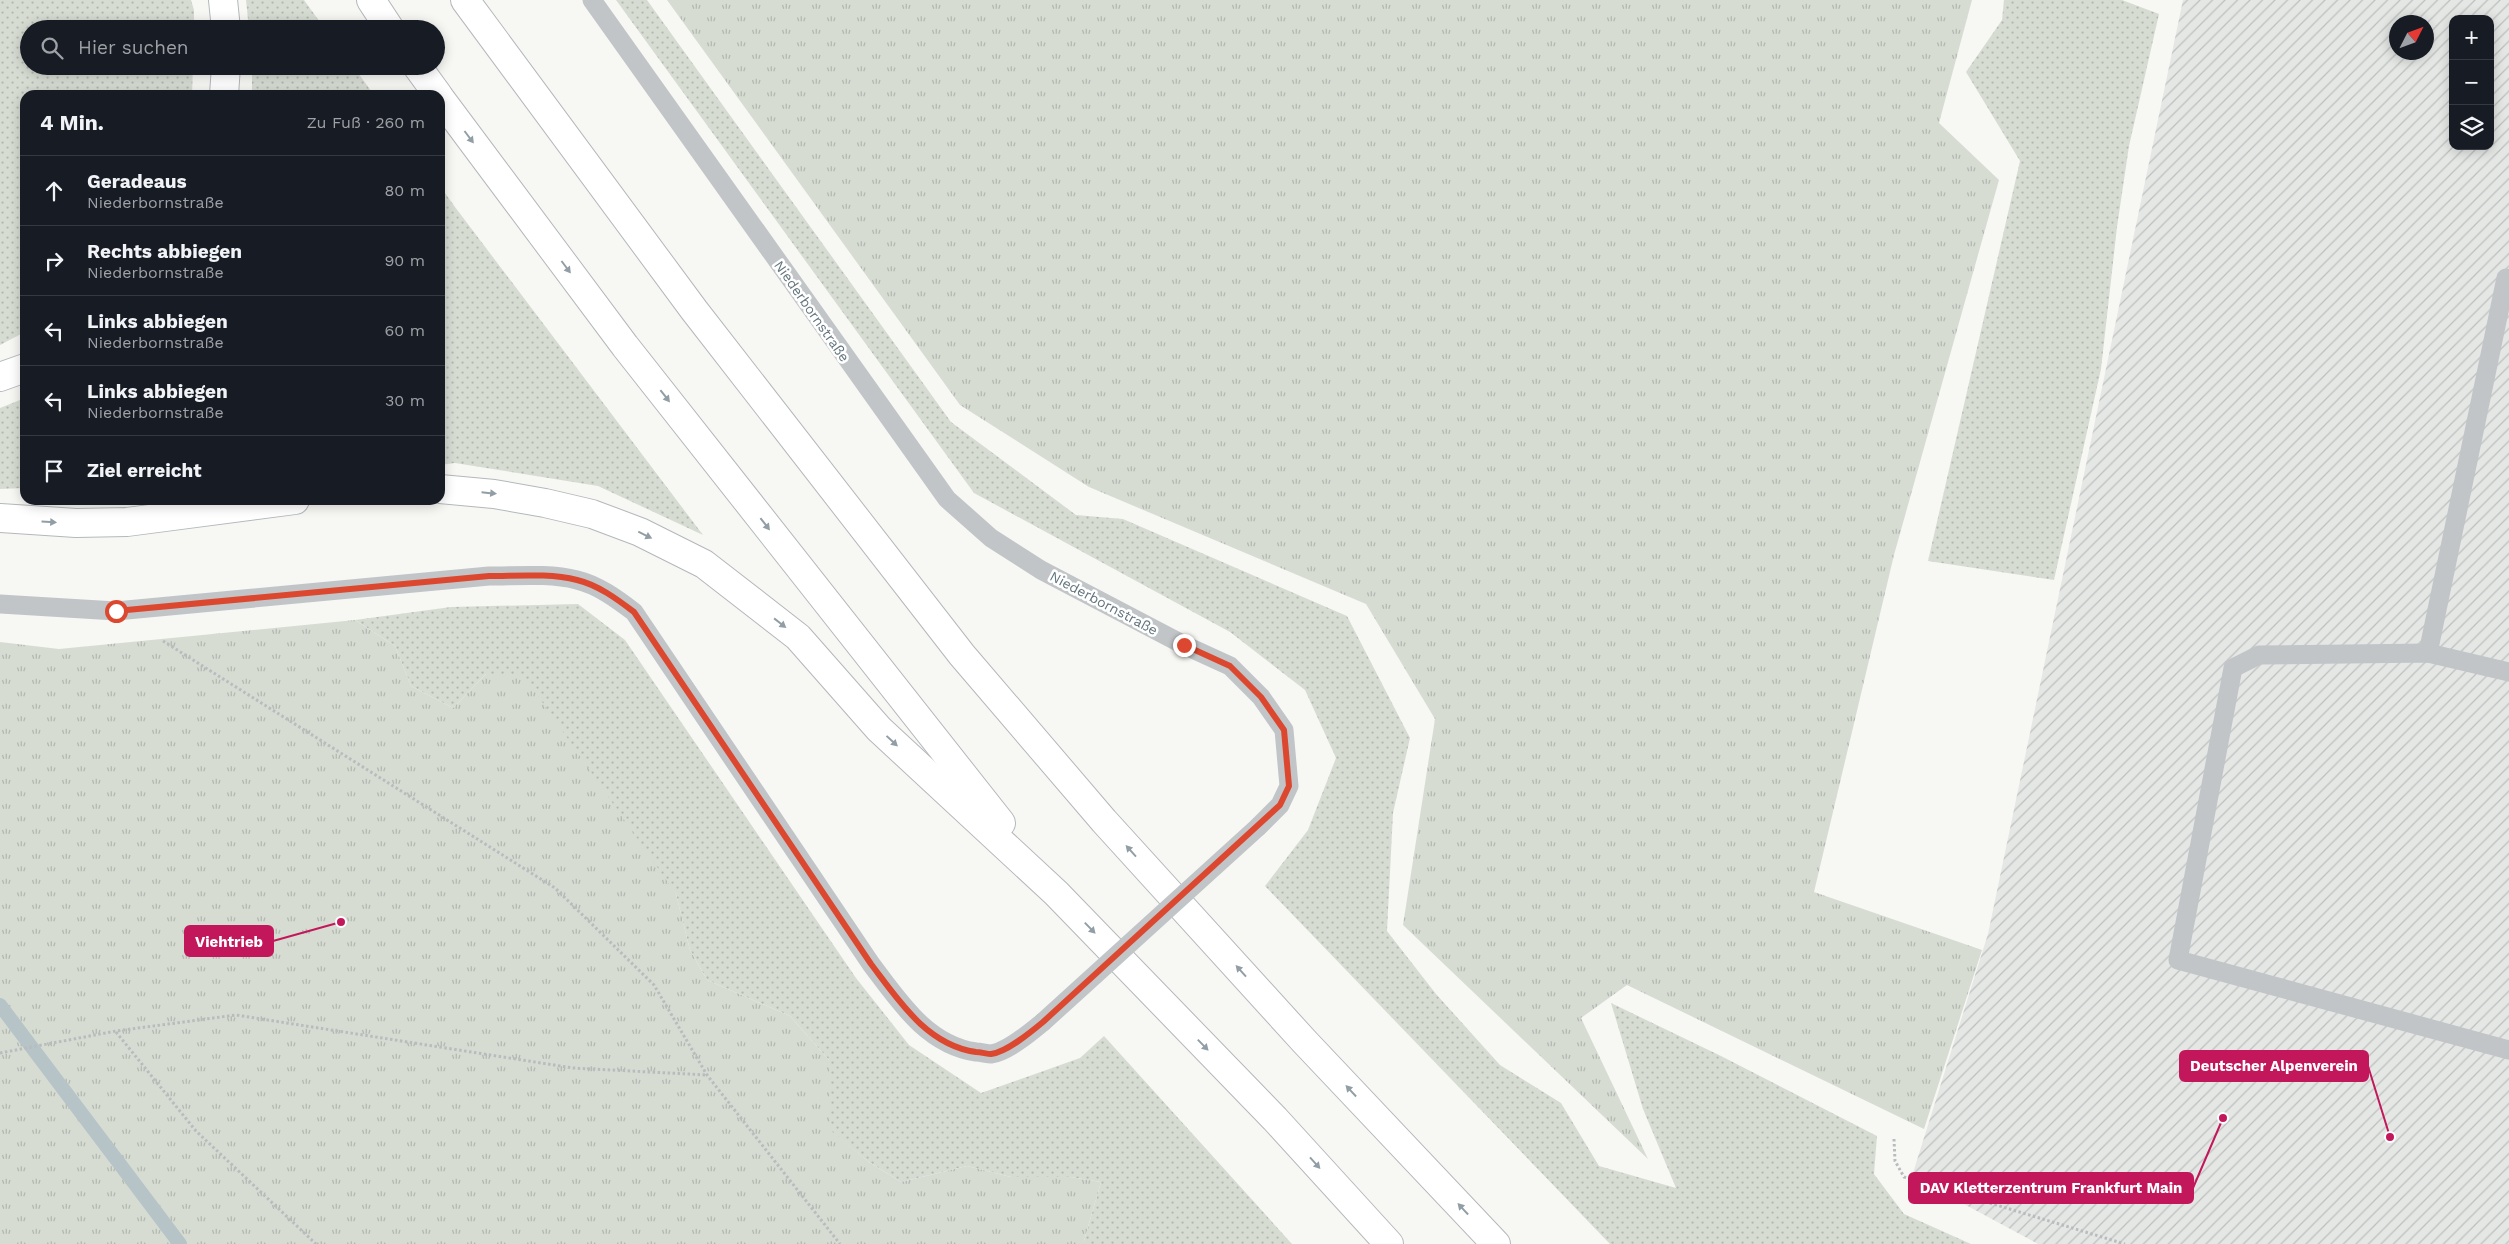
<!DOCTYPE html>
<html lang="de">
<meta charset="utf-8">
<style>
body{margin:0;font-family:"Work Sans",sans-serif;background:#20242c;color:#f1f3f6}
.controls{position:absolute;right:15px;top:15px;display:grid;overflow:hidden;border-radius:10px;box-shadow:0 2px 12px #0003}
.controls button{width:45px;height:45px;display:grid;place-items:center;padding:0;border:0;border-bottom:1px solid #363941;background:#171b24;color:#f1f3f6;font:25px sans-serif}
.compass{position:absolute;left:2389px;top:15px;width:45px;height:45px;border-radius:50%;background:#171b24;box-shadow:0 2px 12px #0003;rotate:48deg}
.stop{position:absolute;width:15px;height:15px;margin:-11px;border:4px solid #dc482f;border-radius:50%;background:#fff}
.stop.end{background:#dc482f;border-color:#fff;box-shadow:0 1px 5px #0008}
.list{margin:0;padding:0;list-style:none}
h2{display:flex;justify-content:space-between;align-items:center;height:65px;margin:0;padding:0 20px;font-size:21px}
h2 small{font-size:16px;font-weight:400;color:#9ea1a6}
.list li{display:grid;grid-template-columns:32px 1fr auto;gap:15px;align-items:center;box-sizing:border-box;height:70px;padding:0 20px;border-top:1px solid #363941}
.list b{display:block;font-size:19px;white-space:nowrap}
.list p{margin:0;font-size:16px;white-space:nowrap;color:#9ea1a6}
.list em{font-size:16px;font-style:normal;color:#9ea1a6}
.icon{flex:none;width:28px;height:28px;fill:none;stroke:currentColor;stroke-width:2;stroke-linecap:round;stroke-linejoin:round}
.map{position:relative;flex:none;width:2509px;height:1244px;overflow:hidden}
.search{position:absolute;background:#171b24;box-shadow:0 2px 12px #0003;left:20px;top:20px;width:425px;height:55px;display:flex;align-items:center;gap:12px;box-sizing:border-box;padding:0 18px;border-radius:28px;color:#9ea1a6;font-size:19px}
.panel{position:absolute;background:#171b24;box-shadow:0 2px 12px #0003;left:20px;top:90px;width:425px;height:415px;border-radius:15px}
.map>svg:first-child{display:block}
.industrial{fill:url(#industrial-furrows);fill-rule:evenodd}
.grass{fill:url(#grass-dots)}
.park{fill:url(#park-tufts)}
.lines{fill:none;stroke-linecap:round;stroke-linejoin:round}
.stream{stroke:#b6c3c7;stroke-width:14}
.highway-casing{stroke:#b4b8bb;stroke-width:30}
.path{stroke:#b9bcbe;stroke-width:3;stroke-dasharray:2.5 2.5;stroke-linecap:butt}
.lane{stroke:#c1c5c8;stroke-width:19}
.highway{stroke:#fff;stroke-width:28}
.lane-bridge{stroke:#c1c5c8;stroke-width:19}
.oneway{fill:#929ea5}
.route{stroke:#dc482f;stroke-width:6}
.labels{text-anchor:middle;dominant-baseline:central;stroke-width:5;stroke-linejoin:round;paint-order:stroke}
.street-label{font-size:14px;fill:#63757e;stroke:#fff}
.leader{fill:none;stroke:#c2185b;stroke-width:2}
.callout-dot{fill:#c2185b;stroke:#fff;stroke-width:2}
.callout{fill:#c2185b;stroke:#c2185b;stroke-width:2}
.callout-label{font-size:15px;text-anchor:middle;font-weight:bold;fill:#fff}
</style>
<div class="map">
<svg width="2509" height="1244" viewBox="0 0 2509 1244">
<defs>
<pattern id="industrial-furrows" width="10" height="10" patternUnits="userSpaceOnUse" patternTransform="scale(1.25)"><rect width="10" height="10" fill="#e5e7e5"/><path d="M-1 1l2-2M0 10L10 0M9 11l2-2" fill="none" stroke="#bdc0bf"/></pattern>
<pattern id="grass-dots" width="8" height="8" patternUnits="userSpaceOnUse" patternTransform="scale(1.25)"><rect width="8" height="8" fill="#d7dcd3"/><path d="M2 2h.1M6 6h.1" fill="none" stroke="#b2b7b0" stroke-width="1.8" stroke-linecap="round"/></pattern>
<pattern id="park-tufts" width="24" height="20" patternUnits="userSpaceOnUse" patternTransform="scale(1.25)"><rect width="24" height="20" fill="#d7dcd3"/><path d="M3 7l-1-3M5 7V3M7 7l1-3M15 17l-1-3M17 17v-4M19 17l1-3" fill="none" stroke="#b2b7b0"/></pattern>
</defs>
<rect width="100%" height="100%" fill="#f7f7f4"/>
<!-- industrial -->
<path class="industrial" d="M 2183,0 L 2509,0 L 2509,1244 L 2038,1244 L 1912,1176 L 1988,934 ZM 2453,19 L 2490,19 L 2490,146 L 2453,146 ZM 2396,22 L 2426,22 L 2426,52 L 2396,52 Z"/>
<!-- grass -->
<g class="grass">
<path d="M 0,0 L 191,0 L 194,10 L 194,29 L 29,29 L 29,66 L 193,66 L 192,95 L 25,95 L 25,332 L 0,345 Z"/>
<path d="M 246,0 L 304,0 L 325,29 L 249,29 Z"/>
<path d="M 616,0 L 647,0 L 951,422 L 1076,515 L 1123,519 L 1347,616 L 1410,738 L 1393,813 L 1387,931 L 1436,994 L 1500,1065 L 1561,1103 L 1599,1166 L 1676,1188 L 1643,1109 L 1611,1003 L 1721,1056 L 1877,1136 L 1874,1174 L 1904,1214 L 1971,1244 L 1610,1244 L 1265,886 L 1308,830 L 1336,758 L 1305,690 L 1230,632 L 974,493 Z"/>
<path d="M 2004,0 L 2122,0 L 2159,14 L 2129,146 L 2117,227 L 2101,369 L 2054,580 L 1928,561 L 2020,161 L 1966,72 L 2002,20 Z"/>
<path d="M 252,66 L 353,66 L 374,95 L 252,95 Z"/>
<path d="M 440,186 L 455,207 L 703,535 L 598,486 L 455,463 L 440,465 Z"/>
<path d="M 25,398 L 25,488 L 0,489 L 0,408 Z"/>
<path d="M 578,604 L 625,640 L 856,978 L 909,1045 L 981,1093 L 1080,1058 L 1104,1036 L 1292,1244 L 1083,1244 L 1101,1182 L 1070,1177 L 1011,1177 L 967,1166 L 901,1182 L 869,1162 L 829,1130 L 829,1060 L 790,1016 L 707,980 L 690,950 L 676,894 L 486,674 L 453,708 L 411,686 L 395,646 L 355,620 L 451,607 Z"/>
</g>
<!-- park -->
<g class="park">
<path d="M 667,0 L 1972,0 L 1939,123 L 1999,180 L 1894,555 L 1814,892 L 1982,950 L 1924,1129 L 1627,985 L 1581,1018 L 1648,1159 L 1403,925 L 1435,719 L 1366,604 L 1089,487 L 960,405 Z"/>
<path d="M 355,620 L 395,646 L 411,686 L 453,708 L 486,674 L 524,676 L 676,894 L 690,950 L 707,980 L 790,1016 L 829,1060 L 830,1130 L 869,1162 L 901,1182 L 967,1166 L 1011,1177 L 1070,1177 L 1101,1182 L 1083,1244 L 0,1244 L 0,642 L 59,649 Z"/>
</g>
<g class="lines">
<!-- stream -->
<path class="stream" d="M 0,1005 L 180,1244"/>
<defs>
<g id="highway">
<path d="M 223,0 L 226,29"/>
<path d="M 371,0 L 390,29"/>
<path d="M 465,0 L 694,310 L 962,655 L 1104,821 L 1304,1041 L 1496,1244"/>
<path d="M 417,66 L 438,95"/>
<path d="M 224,95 L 226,66"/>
<path d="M 440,98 L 625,346 L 1001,823"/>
<path d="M 0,377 L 25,368"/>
<path d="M 440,489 L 494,494 L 545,503 L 592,514 L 640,532 L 704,564 L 798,637 L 879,729 L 1056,893 L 1275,1119 L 1389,1244"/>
<path d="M 0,518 L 76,523 L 127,522 L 295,500"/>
</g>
</defs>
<!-- highway casing -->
<use href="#highway" class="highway-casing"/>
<!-- path -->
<g class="path">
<path d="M 163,641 L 555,888 L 654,985 L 707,1075 L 840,1244"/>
<path d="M 116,1032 L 196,1131 L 316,1244"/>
<path d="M 0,1053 L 116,1031 L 236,1015 L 573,1068 L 707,1075"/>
<path d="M 1894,1139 L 1895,1161 L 1904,1177 L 2125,1244"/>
</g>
<!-- lane -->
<g class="lane">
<path d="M 592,0 L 947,499 L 991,538 L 1041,570 L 1184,645 L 1230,666 L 1261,697 L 1284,730 L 1289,786 L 1280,805 L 1258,827"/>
<path d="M 0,604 L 116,611 L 489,576 C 517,576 549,573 577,580 C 598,585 617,599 634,612 L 871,964 C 899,1001 927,1045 976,1052 C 981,1052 987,1054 991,1054 C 1007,1052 1031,1032 1043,1022"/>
<path d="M 2428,653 L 2506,278"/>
<path d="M 2509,672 L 2428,653 L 2259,655 L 2233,668 L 2178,960 L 2509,1050"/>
</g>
<!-- highway -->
<use href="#highway" class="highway"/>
<!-- lane-bridge -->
<path class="lane-bridge" d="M 1043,1022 L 1258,827"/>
</g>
<!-- one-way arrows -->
<defs><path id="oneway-solid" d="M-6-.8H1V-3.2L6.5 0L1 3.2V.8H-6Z" transform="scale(1.25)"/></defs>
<g class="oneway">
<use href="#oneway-solid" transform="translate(469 137) rotate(53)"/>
<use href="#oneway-solid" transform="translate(566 267) rotate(53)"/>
<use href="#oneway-solid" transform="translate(665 396) rotate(52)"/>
<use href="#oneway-solid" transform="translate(489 493) rotate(6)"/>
<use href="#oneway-solid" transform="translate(49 522) rotate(3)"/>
<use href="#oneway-solid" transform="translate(765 524) rotate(52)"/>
<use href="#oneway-solid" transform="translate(645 535) rotate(26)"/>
<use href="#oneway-solid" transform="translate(780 623) rotate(38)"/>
<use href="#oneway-solid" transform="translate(892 741) rotate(43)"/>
<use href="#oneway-solid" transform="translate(1131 851) rotate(-132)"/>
<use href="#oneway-solid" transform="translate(1090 928) rotate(46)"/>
<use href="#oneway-solid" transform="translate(1241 971) rotate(-132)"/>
<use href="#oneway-solid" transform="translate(1203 1045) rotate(46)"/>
<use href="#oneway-solid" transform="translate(1351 1091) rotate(-133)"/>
<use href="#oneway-solid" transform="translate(1315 1163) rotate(48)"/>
<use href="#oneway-solid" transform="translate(1463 1209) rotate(-133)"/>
</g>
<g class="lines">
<!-- route -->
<path class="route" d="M 116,611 L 489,576 C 517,576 549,573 577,580 C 598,585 617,599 634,612 L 871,964 C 899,1001 927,1045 976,1052 C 981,1052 987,1054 991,1054 C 1007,1052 1031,1032 1043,1022 L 1280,805 L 1289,786 L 1284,730 L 1261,697 L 1230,666 L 1184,645"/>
</g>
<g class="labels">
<!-- street labels -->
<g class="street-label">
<text transform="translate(812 311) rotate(55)">Niederbornstraße</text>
<text transform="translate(1104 603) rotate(28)">Niederbornstraße</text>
</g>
</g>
<!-- callouts -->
<path class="leader" d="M341 922L273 941M2390 1137L2368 1066M2223 1118L2193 1188"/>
<g class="callout-dot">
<circle cx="341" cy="922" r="5"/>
<circle cx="2390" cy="1137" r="5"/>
<circle cx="2223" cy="1118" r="5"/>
</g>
<g class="callout">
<rect x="185" y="926" width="88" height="30" rx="5"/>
<rect x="2180" y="1051" width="188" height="30" rx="5"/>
<rect x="1909" y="1173" width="284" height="30" rx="5"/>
</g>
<g class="callout-label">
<text x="229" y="947">Viehtrieb</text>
<text x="2274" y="1071">Deutscher Alpenverein</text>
<text x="2051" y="1193">DAV Kletterzentrum Frankfurt Main</text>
</g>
</svg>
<div class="controls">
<button>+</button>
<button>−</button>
<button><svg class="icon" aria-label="layers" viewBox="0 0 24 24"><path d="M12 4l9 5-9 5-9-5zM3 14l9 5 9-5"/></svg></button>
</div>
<svg class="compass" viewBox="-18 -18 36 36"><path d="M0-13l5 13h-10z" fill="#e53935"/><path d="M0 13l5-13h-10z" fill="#9ea1a6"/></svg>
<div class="stop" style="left:116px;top:611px"></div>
<div class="stop end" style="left:1184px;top:645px"></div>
<div class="search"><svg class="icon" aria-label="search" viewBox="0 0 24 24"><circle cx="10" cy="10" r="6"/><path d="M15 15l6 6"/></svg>Hier suchen</div>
<section class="panel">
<h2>4 Min.<small>Zu Fuß · 260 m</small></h2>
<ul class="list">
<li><svg class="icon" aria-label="ahead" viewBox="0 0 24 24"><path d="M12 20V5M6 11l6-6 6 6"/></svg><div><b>Geradeaus</b><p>Niederbornstraße</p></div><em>80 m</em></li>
<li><svg class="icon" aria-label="right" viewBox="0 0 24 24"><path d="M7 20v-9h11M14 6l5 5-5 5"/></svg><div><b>Rechts abbiegen</b><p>Niederbornstraße</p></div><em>90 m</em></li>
<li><svg class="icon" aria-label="left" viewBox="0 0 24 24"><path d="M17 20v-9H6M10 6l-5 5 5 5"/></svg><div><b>Links abbiegen</b><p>Niederbornstraße</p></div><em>60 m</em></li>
<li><svg class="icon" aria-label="left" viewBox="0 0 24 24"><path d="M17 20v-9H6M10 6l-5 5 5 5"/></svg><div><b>Links abbiegen</b><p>Niederbornstraße</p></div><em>30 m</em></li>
<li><svg class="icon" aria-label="arrive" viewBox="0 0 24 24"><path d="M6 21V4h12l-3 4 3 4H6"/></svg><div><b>Ziel erreicht</b></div></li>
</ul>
</section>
</div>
